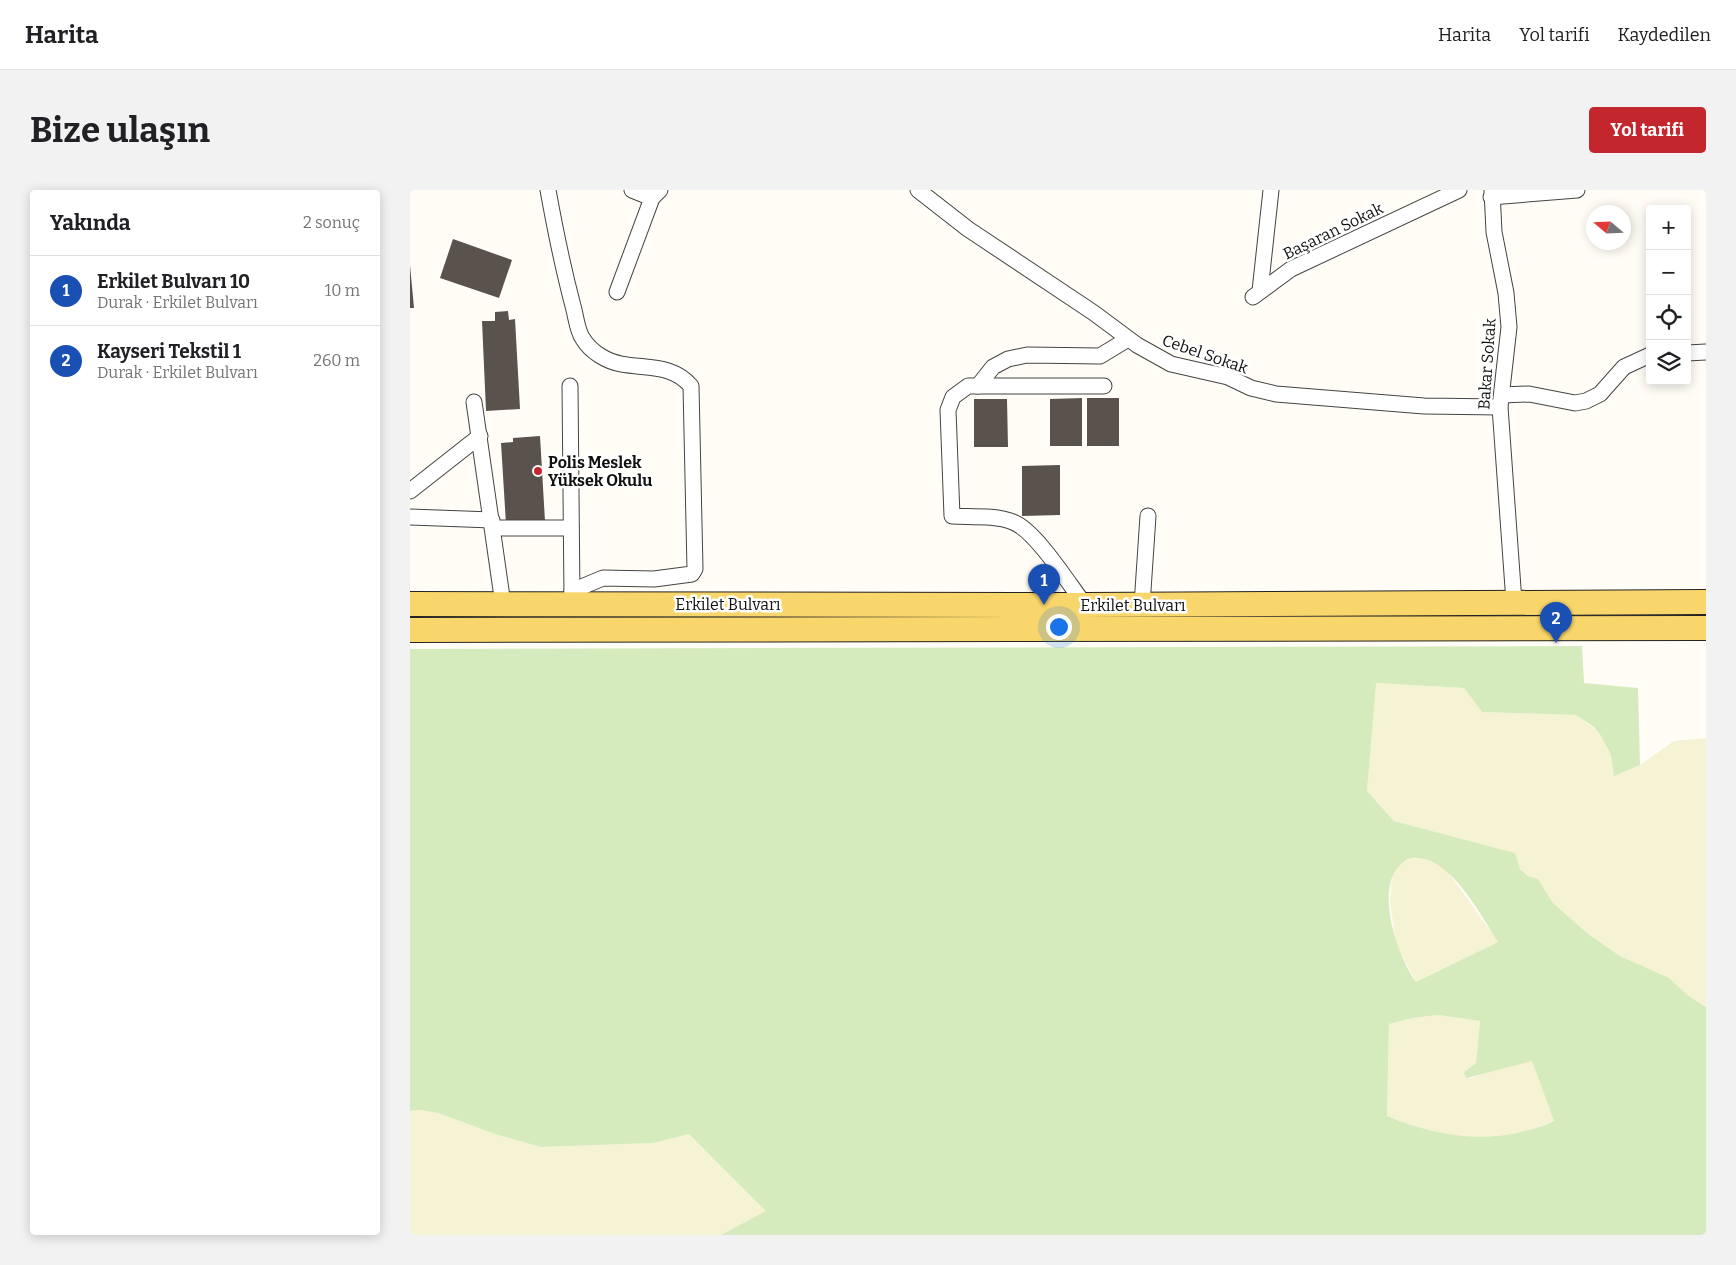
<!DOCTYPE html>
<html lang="tr">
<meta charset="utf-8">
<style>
body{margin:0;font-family:Bitter,serif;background:#f2f2f2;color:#202124}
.controls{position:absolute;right:15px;top:15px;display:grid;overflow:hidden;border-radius:5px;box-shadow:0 2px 12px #0003}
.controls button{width:45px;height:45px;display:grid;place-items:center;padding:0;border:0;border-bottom:1px solid #e0e0e0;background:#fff;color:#202124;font:25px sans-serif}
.compass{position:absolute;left:1176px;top:15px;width:45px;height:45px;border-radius:50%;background:#fff;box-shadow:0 2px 12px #0003;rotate:289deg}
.you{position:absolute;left:648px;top:436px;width:18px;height:18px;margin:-12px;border:4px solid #fff;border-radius:50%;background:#1a73e8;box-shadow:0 0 0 8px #1a73e833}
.badge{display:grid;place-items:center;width:32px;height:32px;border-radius:50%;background:#c4262e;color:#fff;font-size:16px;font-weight:700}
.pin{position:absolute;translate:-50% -41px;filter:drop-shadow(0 1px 2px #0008)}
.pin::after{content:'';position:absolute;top:26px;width:18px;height:15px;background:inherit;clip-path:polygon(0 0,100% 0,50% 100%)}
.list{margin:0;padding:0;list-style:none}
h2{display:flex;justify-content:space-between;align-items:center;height:65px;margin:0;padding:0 20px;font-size:21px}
h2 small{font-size:16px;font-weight:400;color:#757577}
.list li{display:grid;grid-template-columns:32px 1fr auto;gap:15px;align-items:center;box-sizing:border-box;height:70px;padding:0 20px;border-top:1px solid #e0e0e0}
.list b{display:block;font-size:19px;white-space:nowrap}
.list p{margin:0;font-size:16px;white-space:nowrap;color:#757577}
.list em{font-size:16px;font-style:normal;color:#757577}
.icon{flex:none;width:28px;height:28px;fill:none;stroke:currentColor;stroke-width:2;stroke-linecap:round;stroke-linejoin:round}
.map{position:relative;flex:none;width:1296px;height:1045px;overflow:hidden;border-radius:5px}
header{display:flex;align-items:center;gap:30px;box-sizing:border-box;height:70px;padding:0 25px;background:#fff;border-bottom:1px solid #e0e0e0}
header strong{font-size:24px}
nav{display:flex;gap:28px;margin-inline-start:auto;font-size:18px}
.intro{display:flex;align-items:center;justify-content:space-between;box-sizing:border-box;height:120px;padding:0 30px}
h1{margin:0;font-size:35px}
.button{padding:12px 22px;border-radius:5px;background:#c4262e;color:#fff;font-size:18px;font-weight:700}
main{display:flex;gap:30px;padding:0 30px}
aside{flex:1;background:#fff;border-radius:5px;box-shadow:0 2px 12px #0003}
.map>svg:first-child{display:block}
.farmland{fill:#f6f3d4}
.green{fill:#d5ebbd;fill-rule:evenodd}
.building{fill:#5a524d}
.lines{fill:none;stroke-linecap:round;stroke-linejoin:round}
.street-casing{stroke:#444;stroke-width:17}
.primary-casing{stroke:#222;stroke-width:26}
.street{stroke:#fff;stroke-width:15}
.primary{stroke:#f9d66b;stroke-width:24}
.poi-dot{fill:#c4262e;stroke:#fff;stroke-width:2}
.labels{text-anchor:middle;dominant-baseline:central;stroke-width:5;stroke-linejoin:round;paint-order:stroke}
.street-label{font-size:16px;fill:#111;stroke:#fff}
.poi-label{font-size:16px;font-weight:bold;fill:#111;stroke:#fff;text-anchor:start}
</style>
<header>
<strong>Harita</strong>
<nav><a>Harita</a><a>Yol tarifi</a><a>Kaydedilen</a></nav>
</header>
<div class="intro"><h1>Bize ulaşın</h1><a class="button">Yol tarifi</a></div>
<main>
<aside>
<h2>Yakında<small>2 sonuç</small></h2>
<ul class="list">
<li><span class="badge" style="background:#1a4fb4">1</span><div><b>Erkilet Bulvarı 10</b><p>Durak · Erkilet Bulvarı</p></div><em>10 m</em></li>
<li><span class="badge" style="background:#1a4fb4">2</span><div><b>Kayseri Tekstil 1</b><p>Durak · Erkilet Bulvarı</p></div><em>260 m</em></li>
</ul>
</aside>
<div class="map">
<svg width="1296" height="1045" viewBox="0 0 1296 1045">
<rect width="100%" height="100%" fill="#fffdf5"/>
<!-- farmland -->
<g class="farmland">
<path d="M 965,493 L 1054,498 L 1072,522 L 1166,525 L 1184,538 L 1191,546 L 1201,565 L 1204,585 L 1230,575 L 1264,551 L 1296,548 L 1296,817 L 1280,807 L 1259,788 L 1210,766 L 1177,743 L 1143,713 L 1128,689 L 1118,686 L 1110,679 L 1105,663 L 984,631 L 957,601 Z"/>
<path d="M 1001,668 L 1014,668 L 1036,679 L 1088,752 L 1006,792 L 986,754 L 980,711 L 982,685 L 988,676 Z"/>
<path d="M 1028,825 L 1070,831 L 1066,873 L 1055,881 L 1059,889 L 1088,878 L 1122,870 L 1144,931 L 1111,943 L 1064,948 L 1018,941 L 977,926 L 979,834 L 1003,828 Z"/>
<path d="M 10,920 L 28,923 L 88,945 L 131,957 L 242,953 L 279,944 L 357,1021 L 311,1045 L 0,1045 L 0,921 Z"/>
</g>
<!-- green -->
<path class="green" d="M 1172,456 L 1174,493 L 1228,498 L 1230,575 L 1204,586 L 1201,565 L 1191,546 L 1184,537 L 1166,525 L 1072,522 L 1054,498 L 966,493 L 957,601 L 984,631 L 1105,663 L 1110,679 L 1118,686 L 1128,689 L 1143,713 L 1177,743 L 1210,766 L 1259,788 L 1280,807 L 1296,817 L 1296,1045 L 311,1045 L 356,1021 L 279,944 L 243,953 L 131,957 L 88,945 L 28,923 L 10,920 L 0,921 L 0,459 ZM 1001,668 C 1039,663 1070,724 1088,752 L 1006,792 C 987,766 958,685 1001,668 ZM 1028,825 L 1070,831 L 1066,873 L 1055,881 L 1054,884 L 1057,888 L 1122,871 L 1144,931 C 1087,956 1033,949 977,926 L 979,834 L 1003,828 Z"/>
<!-- building -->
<g class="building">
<path d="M 43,49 L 102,70 L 89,108 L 30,88 Z"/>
<path d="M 0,75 L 4,118 L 0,118 Z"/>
<path d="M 98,121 L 99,130 L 105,129 L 110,219 L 76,221 L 72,131 L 85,131 L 85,122 Z"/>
<path d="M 672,208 L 672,256 L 640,256 L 640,209 Z"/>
<rect x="677" y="208" width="32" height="48"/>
<path d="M 564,209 L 597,209 L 598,257 L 564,257 Z"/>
<path d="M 130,246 L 135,331 L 96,334 L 91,253 L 103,252 L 103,248 Z"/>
<path d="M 650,275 L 650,325 L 612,326 L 612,276 Z"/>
</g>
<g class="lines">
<defs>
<g id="street">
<path d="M 138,0 C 145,39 153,78 163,116 C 166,126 167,141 173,149 C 181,162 196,171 211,174 C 237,179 262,174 281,196 L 285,379 L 282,384 L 244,389 L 193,388 L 162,401"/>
<path d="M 222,0 L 242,8"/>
<path d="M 508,0 L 558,39 L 684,123 L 727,155 L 761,174 L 818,187 L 841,198 L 866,204 L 1014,216 L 1090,217"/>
<path d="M 1082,0 L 1084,42 L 1096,103 L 1099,137 L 1090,217 L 1104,412"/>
<path d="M 1081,7 L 1167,0"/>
<path d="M 850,101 L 861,0"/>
<path d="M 207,102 L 242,8 L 250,0"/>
<path d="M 843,107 L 881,79 L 1049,0"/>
<path d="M 1277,163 L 1296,162"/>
<path d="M 160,196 L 162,408"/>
<path d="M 568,196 L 583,177 L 598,169 L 617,165 L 690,166 L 718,149"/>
<path d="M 1092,205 L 1119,204 L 1165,213 L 1176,211 L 1190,204 L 1214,177 L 1240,165"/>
<path d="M 64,212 L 93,414"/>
<path d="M 0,301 L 70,246"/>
<path d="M 0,327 L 82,330"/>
<path d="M 83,338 L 161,338"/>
<path d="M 675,415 C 659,394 626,341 603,332 C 585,325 561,327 542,326 L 538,220 L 543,207 L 558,196 L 694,196"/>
<path d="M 732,415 L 738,326"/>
</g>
<g id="primary">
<path d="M 0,414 L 675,415 L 1296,412"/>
<path d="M 0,440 L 1296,438"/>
</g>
</defs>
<!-- street casing -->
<use href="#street" class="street-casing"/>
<!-- primary casing -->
<use href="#primary" class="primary-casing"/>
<!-- street -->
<use href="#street" class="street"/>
<!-- primary -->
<use href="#primary" class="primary"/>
</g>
<!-- markers -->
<circle class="poi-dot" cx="128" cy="281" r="5"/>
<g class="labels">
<!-- street labels -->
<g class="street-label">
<text transform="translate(923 41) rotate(-26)">Başaran Sokak</text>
<text transform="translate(795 164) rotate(19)">Cebel Sokak</text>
<text transform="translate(1077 174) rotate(-86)">Bakar Sokak</text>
<text x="318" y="414">Erkilet Bulvarı</text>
<text x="723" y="415">Erkilet Bulvarı</text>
</g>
<!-- poi labels -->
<g class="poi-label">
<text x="138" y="272">Polis Meslek<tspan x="138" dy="18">Yüksek Okulu</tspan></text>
</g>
</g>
</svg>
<div class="controls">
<button>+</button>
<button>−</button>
<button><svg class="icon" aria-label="locate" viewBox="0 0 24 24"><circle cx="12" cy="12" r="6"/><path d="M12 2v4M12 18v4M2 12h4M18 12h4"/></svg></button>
<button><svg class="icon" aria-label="layers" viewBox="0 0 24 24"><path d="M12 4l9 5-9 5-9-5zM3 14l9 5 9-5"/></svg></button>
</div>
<svg class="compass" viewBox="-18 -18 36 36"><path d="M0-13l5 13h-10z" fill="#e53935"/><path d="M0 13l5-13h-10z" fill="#757577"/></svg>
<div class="you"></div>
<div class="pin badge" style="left:634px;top:415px;background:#1a4fb4">1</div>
<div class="pin badge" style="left:1146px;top:453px;background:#1a4fb4">2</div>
</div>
</main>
